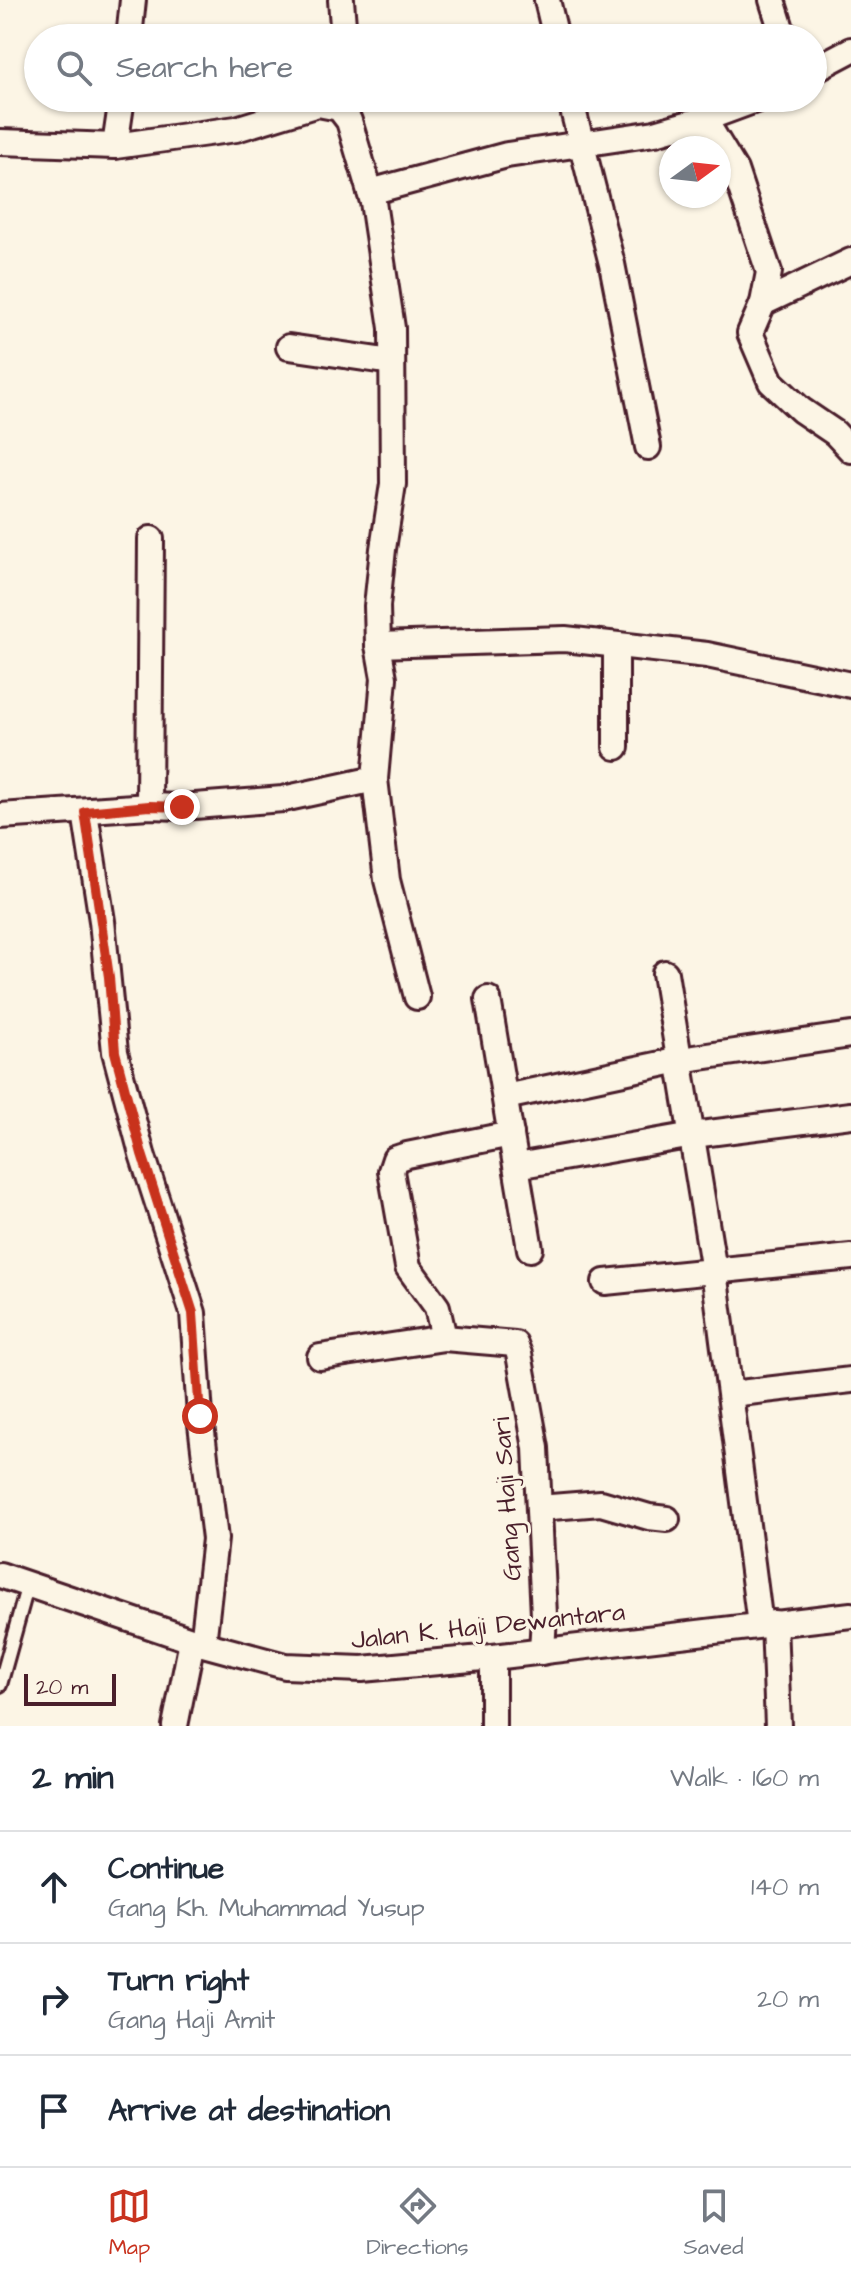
<!DOCTYPE html>
<meta charset="utf-8">
<style>
body{margin:0;font-family:"Architects Daughter",sans-serif;background:#f2f2f3;color:#1f2937}
.compass{position:absolute;left:659px;top:136px;width:72px;height:72px;border-radius:50%;background:#fff;box-shadow:0 2px 6px #0004;rotate:75deg}
.scale{position:absolute;left:24px;bottom:20px;width:92px;box-sizing:border-box;padding-left:8px;border:4px solid #4a1f2b;border-top:0;font-size:22px;line-height:28px;white-space:nowrap;color:#4a1f2b;-webkit-text-stroke:6px #fcf5e5;paint-order:stroke}
.stop{position:absolute;width:24px;height:24px;margin:-18px;border:6px solid #c8321e;border-radius:50%;background:#fff}
.stop.end{background:#c8321e;border-color:#fff;box-shadow:0 2px 8px #0008}
.list{margin:0;padding:0;list-style:none}
h2{display:flex;justify-content:space-between;align-items:center;height:104px;margin:0;padding:0 32px;font-size:34px}
h2 small{font-size:26px;font-weight:400;color:#747a83}
.list li{display:grid;grid-template-columns:52px 1fr auto;gap:24px;align-items:center;box-sizing:border-box;height:112px;padding:0 32px;border-top:2px solid #e0e1e3}
.list b{display:block;font-size:30px;white-space:nowrap}
.list p{margin:0;font-size:26px;white-space:nowrap;color:#747a83}
.list em{font-size:26px;font-style:normal;color:#747a83}
.icon{flex:none;width:44px;height:44px;fill:none;stroke:currentColor;stroke-width:2;stroke-linecap:round;stroke-linejoin:round}
.map{position:relative;flex:none;width:851px;height:1726px;overflow:hidden}
.search{position:absolute;background:#fff;box-shadow:0 2px 6px #0004;left:24px;right:24px;top:24px;height:88px;display:flex;align-items:center;gap:20px;box-sizing:border-box;padding:0 28px;border-radius:44px;color:#747a83;font-size:30px}
.sheet{height:440px;background:#fff}
nav{display:flex;justify-content:space-around;align-items:center;box-sizing:border-box;height:112px;border-top:2px solid #e0e1e3;background:#fff;font-size:22px;color:#747a83}
nav a{display:grid;justify-items:center;gap:4px}
nav .on{color:#c8321e}
.map>svg:first-child{display:block}
.lines{fill:none;stroke-linecap:round;stroke-linejoin:round}
.service-casing{stroke:#4a1f2b;stroke-width:18}
.minor-casing{stroke:#4a1f2b;stroke-width:30}
.service{stroke:#fcf5e5;stroke-width:12}
.minor{stroke:#fcf5e5;stroke-width:24}
.route{stroke:#c8321e;stroke-width:10}
.labels{text-anchor:middle;dominant-baseline:central;stroke-width:6;stroke-linejoin:round;paint-order:stroke}
.street-label{font-size:26px;fill:#4a1f2b;stroke:#fcf5e5}
</style>
<div class="map">
<svg width="851" height="1726" viewBox="0 0 851 1726">
<rect width="100%" height="100%" fill="#fcf5e5"/>
<filter id="ink" filterUnits="userSpaceOnUse"><feTurbulence type="fractalNoise" baseFrequency=".0125" numOctaves="2"/><feDisplacementMap in="SourceGraphic" scale="16" xChannelSelector="R" yChannelSelector="G"/><feConvolveMatrix kernelMatrix="1 2 1 2 8 2 1 2 1" color-interpolation-filters="sRGB"/></filter>
<g filter="url(#ink)">
<g class="lines">
<defs>
<path id="service" d="M 0,1685 L 28,1584"/>
<g id="minor">
<path d="M 341,0 L 344,38"/>
<path d="M 547,0 L 556,38"/>
<path d="M 772,0 L 784,38"/>
<path d="M 129,38 L 133,0"/>
<path d="M 813,70 L 851,50"/>
<path d="M 570,98 L 612,264 L 648,447"/>
<path d="M 704,119 L 735,170 L 769,272 L 763,303 L 750,333 L 771,382 L 801,410 L 835,433 L 851,450"/>
<path d="M 0,142 L 115,146 L 236,129 L 318,104 L 339,108 L 349,121 L 373,202 L 392,328 L 393,484 L 383,549 L 377,606 L 378,645 L 384,678 L 375,779 L 387,880 L 417,997"/>
<path d="M 115,146 L 122,98"/>
<path d="M 370,192 L 507,155 L 655,133 L 704,119 L 761,98"/>
<path d="M 763,303 L 851,261"/>
<path d="M 289,347 L 392,362"/>
<path d="M 378,645 L 565,639 L 707,655 L 851,685"/>
<path d="M 616,645 L 616,747"/>
<path d="M 149,806 L 151,539"/>
<path d="M 85,812 L 102,921 L 115,1052 L 142,1154 L 193,1313 L 200,1416 L 215,1539 L 203,1644"/>
<path d="M 0,816 L 149,806 L 182,807 L 283,799 L 375,779"/>
<path d="M 665,973 L 714,1271 L 760,1625"/>
<path d="M 488,999 L 530,1249"/>
<path d="M 505,1097 L 680,1060 L 851,1035"/>
<path d="M 511,1134 L 407,1155 L 395,1159 L 391,1171 L 408,1267 L 437,1307 L 444,1338 L 515,1344 L 519,1354 L 536,1448 L 544,1615 L 542,1652"/>
<path d="M 517,1166 L 693,1135 L 851,1115"/>
<path d="M 605,1282 L 851,1257"/>
<path d="M 320,1357 L 444,1338"/>
<path d="M 731,1394 L 851,1380"/>
<path d="M 539,1508 L 601,1503 L 649,1517 L 667,1519"/>
<path d="M 0,1575 L 203,1644 L 285,1666 L 362,1669 L 493,1657 L 851,1615"/>
<path d="M 774,1623 L 778,1726"/>
<path d="M 175,1726 L 192,1641"/>
<path d="M 493,1726 L 493,1657"/>
</g>
</defs>
<!-- service casing -->
<use href="#service" class="service-casing"/>
<!-- minor casing -->
<use href="#minor" class="minor-casing"/>
<!-- service -->
<use href="#service" class="service"/>
<!-- minor -->
<use href="#minor" class="minor"/>
</g>
</g>
<g class="lines" filter="url(#ink)">
<!-- route -->
<path class="route" d="M 182,807 L 149,806 L 85,812 L 109,977 L 115,1052 L 142,1154 L 193,1313 L 200,1416"/>
</g>
<g class="labels">
<!-- street labels -->
<g class="street-label">
<text transform="translate(507 1499) rotate(-94)">Gang Haji Sari</text>
<text transform="translate(488 1626) rotate(-6)">Jalan K. Haji Dewantara</text>
</g>
</g>
</svg>
<svg class="compass" viewBox="-18 -18 36 36"><path d="M0-13l5 13h-10z" fill="#e53935"/><path d="M0 13l5-13h-10z" fill="#747a83"/></svg>
<div class="scale">20 m</div>
<div class="stop" style="left:200px;top:1416px"></div>
<div class="stop end" style="left:182px;top:807px"></div>
<div class="search"><svg class="icon" aria-label="search" viewBox="0 0 24 24"><circle cx="10" cy="10" r="6"/><path d="M15 15l6 6"/></svg>Search here</div>
</div>
<section class="sheet">
<h2>2 min<small>Walk · 160 m</small></h2>
<ul class="list">
<li><svg class="icon" aria-label="ahead" viewBox="0 0 24 24"><path d="M12 20V5M6 11l6-6 6 6"/></svg><div><b>Continue</b><p>Gang Kh. Muhammad Yusup</p></div><em>140 m</em></li>
<li><svg class="icon" aria-label="right" viewBox="0 0 24 24"><path d="M7 20v-9h11M14 6l5 5-5 5"/></svg><div><b>Turn right</b><p>Gang Haji Amit</p></div><em>20 m</em></li>
<li><svg class="icon" aria-label="arrive" viewBox="0 0 24 24"><path d="M6 21V4h12l-3 4 3 4H6"/></svg><div><b>Arrive at destination</b></div></li>
</ul>
</section>
<nav>
<a class="on"><svg class="icon" aria-label="map" viewBox="0 0 24 24"><path d="M3 6l6-2 6 2 6-2v14l-6 2-6-2-6 2zM9 4v14M15 6v14"/></svg>Map</a>
<a><svg class="icon" aria-label="directions" viewBox="0 0 24 24"><path d="M12 3l9 9-9 9-9-9zM9 14v-3h6M13 9l2 2-2 2"/></svg>Directions</a>
<a><svg class="icon" aria-label="saved" viewBox="0 0 24 24"><path d="M7 4h10v16l-5-4-5 4z"/></svg>Saved</a>
</nav>
